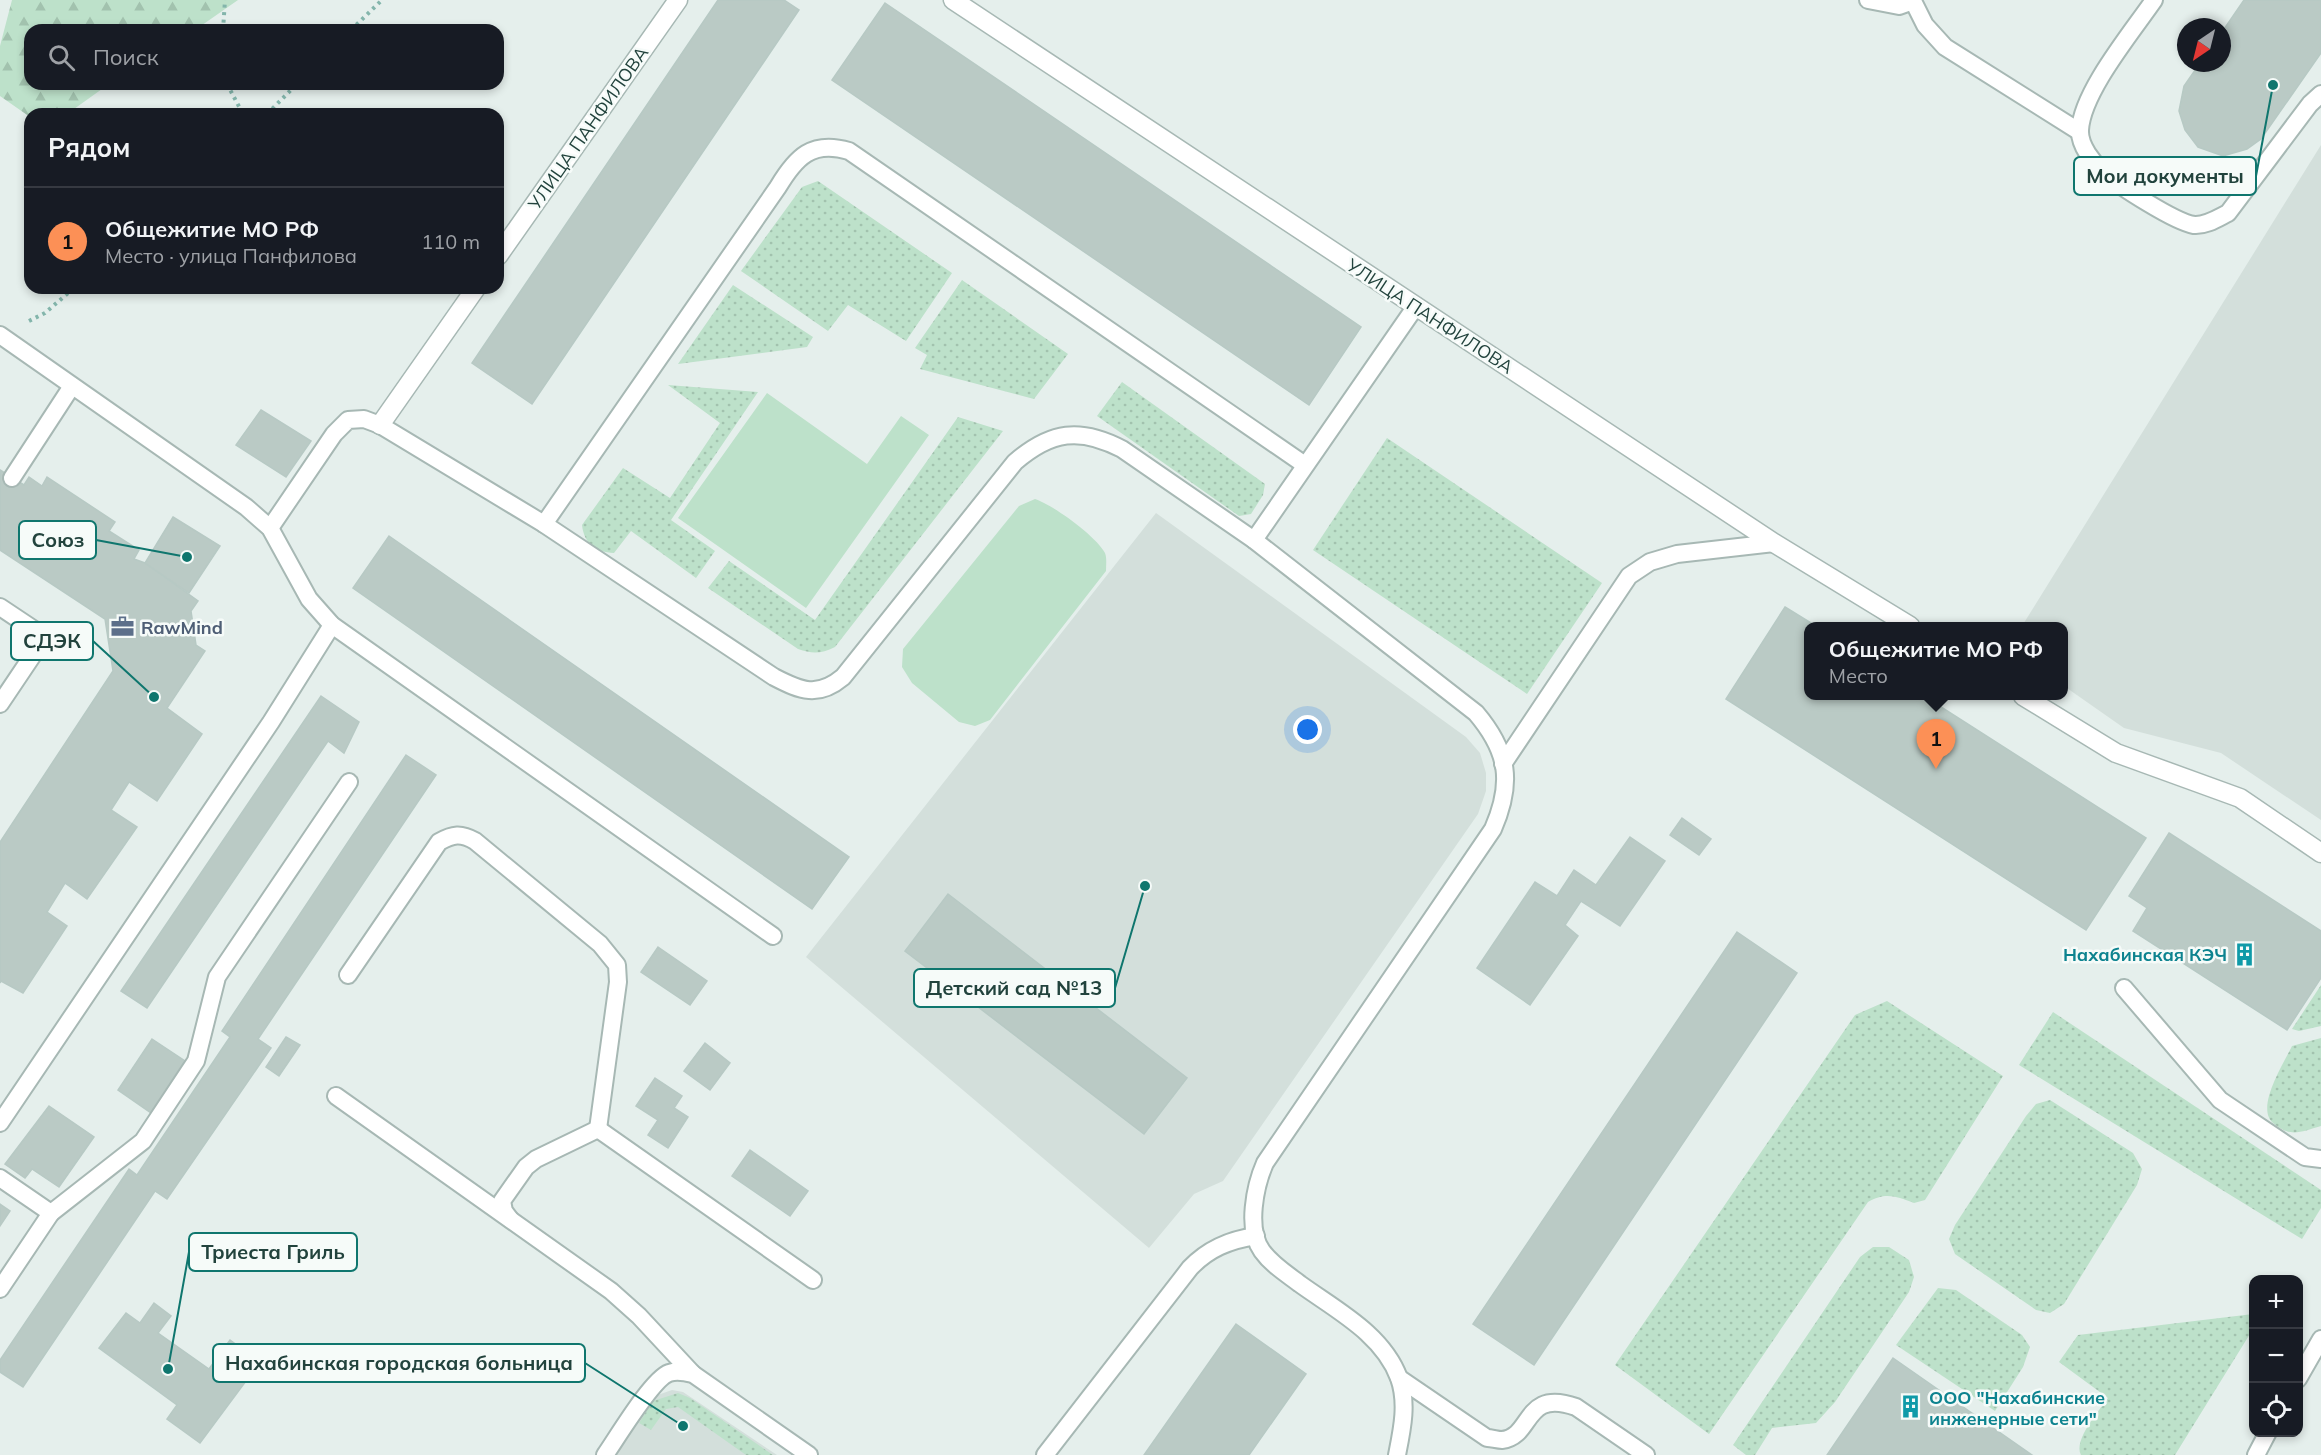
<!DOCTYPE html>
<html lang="ru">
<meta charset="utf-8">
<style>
body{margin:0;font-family:Mulish,sans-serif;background:#242831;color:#f1f3f6}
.controls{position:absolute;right:18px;bottom:18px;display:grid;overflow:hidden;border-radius:12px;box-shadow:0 3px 9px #0003}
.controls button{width:54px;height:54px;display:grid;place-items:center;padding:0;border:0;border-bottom:2px solid #363941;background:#171b24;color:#f1f3f6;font:30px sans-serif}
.compass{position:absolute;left:2177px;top:18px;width:54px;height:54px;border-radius:50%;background:#171b24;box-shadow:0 3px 9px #0003;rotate:215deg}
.you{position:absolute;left:1308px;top:730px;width:21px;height:21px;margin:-15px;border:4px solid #fff;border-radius:50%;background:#1a73e8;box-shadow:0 0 0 9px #1a73e833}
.badge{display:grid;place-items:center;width:39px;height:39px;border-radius:50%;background:#fc9056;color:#111;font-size:20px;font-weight:700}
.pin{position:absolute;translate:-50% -50px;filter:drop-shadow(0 2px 3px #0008)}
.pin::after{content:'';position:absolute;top:32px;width:21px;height:18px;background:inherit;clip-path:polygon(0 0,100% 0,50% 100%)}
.popup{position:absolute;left:1804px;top:622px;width:264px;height:78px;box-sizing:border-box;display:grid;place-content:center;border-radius:12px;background:#171b24;filter:drop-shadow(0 2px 4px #0005);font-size:20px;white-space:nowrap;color:#9ea1a6}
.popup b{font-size:22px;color:#f1f3f6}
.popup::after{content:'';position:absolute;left:50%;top:100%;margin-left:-12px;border:12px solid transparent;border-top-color:#171b24}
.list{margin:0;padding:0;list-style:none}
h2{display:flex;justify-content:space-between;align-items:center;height:78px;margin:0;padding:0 24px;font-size:26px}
h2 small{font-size:20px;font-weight:400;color:#9ea1a6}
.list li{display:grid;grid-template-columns:39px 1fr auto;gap:18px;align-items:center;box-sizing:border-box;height:108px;padding:0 24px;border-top:2px solid #363941}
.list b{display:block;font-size:22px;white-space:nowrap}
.list p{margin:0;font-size:20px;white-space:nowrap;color:#9ea1a6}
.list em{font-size:20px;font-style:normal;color:#9ea1a6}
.icon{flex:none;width:33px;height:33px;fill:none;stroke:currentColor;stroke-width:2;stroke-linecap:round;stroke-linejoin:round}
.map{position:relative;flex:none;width:2321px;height:1455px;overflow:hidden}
.search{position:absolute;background:#171b24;box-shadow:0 3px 9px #0003;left:24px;top:24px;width:480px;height:66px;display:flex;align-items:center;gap:15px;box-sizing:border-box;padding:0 21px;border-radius:18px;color:#9ea1a6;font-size:22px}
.panel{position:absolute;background:#171b24;box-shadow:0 3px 9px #0003;left:24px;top:108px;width:480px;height:186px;border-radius:18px}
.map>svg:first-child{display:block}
.built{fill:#d3dfdb}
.grass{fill:url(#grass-dots)}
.forest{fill:url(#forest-firs)}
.park{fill:#bde1ca}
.building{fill:#bacac5;stroke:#b7c9c4;stroke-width:1.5}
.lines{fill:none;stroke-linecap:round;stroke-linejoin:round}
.service-casing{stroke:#a7b8b4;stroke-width:20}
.minor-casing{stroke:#a7b8b4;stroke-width:21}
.path{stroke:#83b5ab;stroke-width:4;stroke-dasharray:3 4.5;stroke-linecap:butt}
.service{stroke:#fff;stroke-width:16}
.minor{stroke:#fff;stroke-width:18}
.labels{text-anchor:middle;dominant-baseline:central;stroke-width:5;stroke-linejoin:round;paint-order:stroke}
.street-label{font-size:18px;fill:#22433d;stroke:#f6fbf9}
.service-label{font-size:18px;font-weight:bold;fill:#4e5e75;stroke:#f6fbf9;text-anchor:start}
.culture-label{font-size:18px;font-weight:bold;fill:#0d838f;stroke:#f6fbf9;text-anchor:end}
.leader{fill:none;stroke:#0f766e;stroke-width:2}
.callout-dot{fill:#0f766e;stroke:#f6fbf9;stroke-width:2}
.callout{fill:#f6fbf9;stroke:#0f766e;stroke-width:2}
.callout-label{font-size:20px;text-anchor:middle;font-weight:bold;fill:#22433d}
</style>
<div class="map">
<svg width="2321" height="1455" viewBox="0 0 2321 1455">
<defs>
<pattern id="grass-dots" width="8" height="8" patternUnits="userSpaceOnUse" patternTransform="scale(1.5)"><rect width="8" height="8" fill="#bde1ca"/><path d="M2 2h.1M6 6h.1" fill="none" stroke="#a2c2ae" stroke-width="1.8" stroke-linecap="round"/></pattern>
<pattern id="forest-firs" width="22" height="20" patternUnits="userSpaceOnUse" patternTransform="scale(1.5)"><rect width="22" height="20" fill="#bde1ca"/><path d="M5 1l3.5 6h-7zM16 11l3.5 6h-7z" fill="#a2c2ae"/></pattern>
</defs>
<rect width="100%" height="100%" fill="#e5efec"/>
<!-- built -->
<g class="built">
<path d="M 2321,145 L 2321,820 L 2221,753 L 2124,728 L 2064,686 L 2064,626 L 2022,626 Z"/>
<path d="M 1156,513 L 1466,737 L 1480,753 L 1486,773 L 1486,791 L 1478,814 L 1223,1181 L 1194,1194 L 1149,1248 L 806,957 Z"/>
<path d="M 672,1390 L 683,1392 L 777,1455 L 612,1455 L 652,1397 Z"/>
</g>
<!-- grass -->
<g class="grass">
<path d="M 818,181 L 952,273 L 906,341 L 848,305 L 828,331 L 741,271 L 802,187 Z"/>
<path d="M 962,280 L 1068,354 L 1034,399 L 920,369 L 927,355 L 915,348 Z"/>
<path d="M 733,285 L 813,337 L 807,347 L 678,364 Z"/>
<path d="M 1122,382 L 1265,484 L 1263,495 L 1251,514 L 1239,516 L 1097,416 Z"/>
<path d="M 668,385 L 758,392 L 671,520 L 715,551 L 696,578 L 631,531 L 614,553 C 596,552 584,544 582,525 L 623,468 L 670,498 L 720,423 Z"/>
<path d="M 958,417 L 1003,431 L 835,647 C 821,654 812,654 798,649 L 708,588 L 729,561 L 815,620 Z"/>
<path d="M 1387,438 L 1602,583 L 1527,694 L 1313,550 Z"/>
<path d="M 2321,985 L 2321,1026 L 2299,1031 L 2292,1029 Z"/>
<path d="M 1887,1001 L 2003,1076 L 1925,1200 L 1914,1203 C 1896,1196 1885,1192 1868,1202 L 1709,1434 L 1615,1365 L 1855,1015 Z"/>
<path d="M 2053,1012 L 2321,1190 L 2321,1208 L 2302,1239 L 2019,1065 Z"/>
<path d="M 2321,1038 L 2321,1126 C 2300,1132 2291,1138 2273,1123 C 2255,1108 2284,1063 2292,1046 Z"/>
<path d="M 2050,1100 L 2133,1153 L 2142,1169 L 2137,1185 L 2064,1304 L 2050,1313 L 2036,1310 L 1955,1254 L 1949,1239 L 1955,1225 L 2026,1116 L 2036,1104 Z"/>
<path d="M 1873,1247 L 1889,1247 L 1909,1260 L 1914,1277 L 1909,1292 L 1835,1402 L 1816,1423 L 1772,1428 L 1755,1455 L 1746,1455 L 1733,1445 L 1860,1257 Z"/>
<path d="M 1938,1288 L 1956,1290 L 2022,1335 L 2030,1347 L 2023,1367 L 1995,1411 L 1896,1345 Z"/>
<path d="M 2253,1314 L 2253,1329 L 2175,1455 L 2081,1455 C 2073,1440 2099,1411 2108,1398 L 2059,1362 L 2078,1335 Z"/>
<path d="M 678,1393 L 690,1398 L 773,1455 L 746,1455 L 678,1407 L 666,1409 L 651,1430 L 639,1423 L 653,1401 Z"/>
</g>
<!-- forest -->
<path class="forest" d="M 12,0 L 238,0 L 195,30 L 30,30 L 30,84 L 109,84 L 67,114 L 30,114 L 30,117 L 0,96 L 0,46 Z"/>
<!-- park -->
<g class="park">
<path d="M 767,393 L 867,464 L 901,416 L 929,435 L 806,608 L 678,518 Z"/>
<path d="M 1035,499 C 1053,505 1096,536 1105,553 C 1107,558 1106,565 1106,571 L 990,720 L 975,726 L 959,722 L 912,683 L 902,667 L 903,649 L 1019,506 Z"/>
</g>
<!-- building -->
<g class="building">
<path d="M 718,0 L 784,0 L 799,10 L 532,404 L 472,363 Z"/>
<path d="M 2244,0 L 2321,0 L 2321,53 L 2261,139 L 2247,149 L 2223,156 L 2198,147 L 2185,130 L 2179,111 L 2184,86 L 2200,63 L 2222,63 L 2222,32 Z"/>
<path d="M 885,3 L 1361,327 L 1309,405 L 832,80 Z"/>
<path d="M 261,410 L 311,441 L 286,477 L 236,445 Z"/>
<path d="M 0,470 L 24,485 L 29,477 L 42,486 L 47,477 L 115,522 L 109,531 L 139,550 L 134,559 L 145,563 L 198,601 L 191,611 L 196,645 L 205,651 L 167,708 L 202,734 L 157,801 L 129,782 L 111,810 L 137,827 L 87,899 L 65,883 L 47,912 L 67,926 L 23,993 L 1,981 L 0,983 L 0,842 L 113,671 L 105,619 L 0,550 Z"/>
<path d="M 173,517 L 220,546 L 189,593 L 145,563 Z"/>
<path d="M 389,536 L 849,857 L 812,909 L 353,588 Z"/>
<path d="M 1785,607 L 1816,626 L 1808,626 L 1808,696 L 1924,696 L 2146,838 L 2086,930 L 1726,699 Z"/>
<path d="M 321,696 L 359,722 L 344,753 L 328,741 L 147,1008 L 121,991 Z"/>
<path d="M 406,755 L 436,775 L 258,1039 L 271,1048 L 167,1199 L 155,1191 L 23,1387 L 0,1372 L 0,1360 L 129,1169 L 137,1175 L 230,1037 L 222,1031 Z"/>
<path d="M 1682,818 L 1711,839 L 1699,855 L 1670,835 Z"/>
<path d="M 2169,833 L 2321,931 L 2321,978 L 2287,1030 L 2133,931 L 2147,908 L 2129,896 Z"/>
<path d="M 1630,837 L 1665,861 L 1620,926 L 1581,901 L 1565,925 L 1578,936 L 1530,1005 L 1477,968 L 1535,882 L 1557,896 L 1574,870 L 1596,885 Z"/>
<path d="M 948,894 L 1187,1078 L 1144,1134 L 905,951 Z"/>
<path d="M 1737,932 L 1797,973 L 1534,1365 L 1473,1324 Z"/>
<path d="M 658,947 L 707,981 L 690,1005 L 641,972 Z"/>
<path d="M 286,1037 L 300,1045 L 279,1076 L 266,1067 Z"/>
<path d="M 152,1039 L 185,1061 L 151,1113 L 118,1090 Z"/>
<path d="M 705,1043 L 730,1063 L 710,1090 L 684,1071 Z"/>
<path d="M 655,1078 L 682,1096 L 674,1108 L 688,1117 L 668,1148 L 648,1135 L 658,1120 L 636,1106 Z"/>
<path d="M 49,1106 L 94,1137 L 59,1187 L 32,1169 L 25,1178 L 5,1164 Z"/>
<path d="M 750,1150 L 808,1191 L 790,1216 L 732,1176 Z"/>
<path d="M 0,1204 L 10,1211 L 0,1226 Z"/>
<path d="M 154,1303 L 171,1316 L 158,1333 L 209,1369 L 230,1340 L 260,1362 L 200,1443 L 167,1419 L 177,1405 L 99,1348 L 126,1313 L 140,1323 Z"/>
<path d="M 1236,1324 L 1306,1374 L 1249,1455 L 1144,1455 Z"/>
<path d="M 1893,1358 L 2032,1455 L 1827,1455 Z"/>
</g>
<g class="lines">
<defs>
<g id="service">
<path d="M 1868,0 L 1899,6 L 1913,1 L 1925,25 L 1945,47 L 2080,132"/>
<path d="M 2154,0 C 2132,32 2082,92 2080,130 C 2079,145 2093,163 2104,173 C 2119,186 2175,222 2194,225 C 2206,226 2218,218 2228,213 L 2310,104 L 2321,94"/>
<path d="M 0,335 L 246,507 L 270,528 L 309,599 L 332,625 L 773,936"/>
<path d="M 12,478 L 72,386"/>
<path d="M 544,524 L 778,187 C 796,157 812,140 849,151 L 1305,465"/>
<path d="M 270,528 L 334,434 L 348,420 L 364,419 L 380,425 L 544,524 L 774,677 C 801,691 818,698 843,677 L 1015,462 C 1051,431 1080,427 1122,449 L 1254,540 L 1476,713 C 1509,752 1513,783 1493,829 L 1265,1163 C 1255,1186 1246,1229 1262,1251 C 1272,1265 1287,1274 1300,1284 C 1336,1310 1383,1334 1399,1378 C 1408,1403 1402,1430 1397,1455"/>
<path d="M 1254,540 L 1416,306"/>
<path d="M 0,607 L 45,637 L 0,704"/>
<path d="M 1503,764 L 1629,576 L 1650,562 L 1677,554 L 1774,543"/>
<path d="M 348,975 L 439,842 C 453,834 461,833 475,841 L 600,944 L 617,965 L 618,982 L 598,1129"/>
<path d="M 2124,988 L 2220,1100 L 2305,1157 L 2321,1159"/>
<path d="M 336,1096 L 611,1291 L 639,1316 L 693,1374"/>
<path d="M 0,1123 L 271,722 L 332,625"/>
<path d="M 0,1178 L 51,1213 L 0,1289"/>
<path d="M 51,1213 L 143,1141 L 196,1061 L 217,977 L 349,782"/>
<path d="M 510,1219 L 504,1211 L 502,1201 L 526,1167 L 536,1159 L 598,1129 L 813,1280"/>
<path d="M 1399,1378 L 1487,1438 C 1492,1438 1497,1440 1502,1440 C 1533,1437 1523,1388 1576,1407 L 1646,1455"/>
<path d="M 2298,1379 L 2321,1339"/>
<path d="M 605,1455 C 617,1438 652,1379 669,1373 C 677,1370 685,1372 693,1374 L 809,1455"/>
<path d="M 1045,1455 L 1190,1268 C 1208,1249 1229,1240 1256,1236"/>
<path d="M 2256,1455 L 2268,1432"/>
</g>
<g id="minor">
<path d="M 953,0 L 1774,543 L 1910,626"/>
<path d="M 498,256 L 678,0"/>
<path d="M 380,425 L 476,288"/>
<path d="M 2023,696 L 2116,753 L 2240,798 L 2321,853"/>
</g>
</defs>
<!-- service casing -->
<use href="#service" class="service-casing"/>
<!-- minor casing -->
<use href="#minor" class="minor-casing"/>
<!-- path -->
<g class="path">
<path d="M 223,30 L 225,0"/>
<path d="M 351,30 L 382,0"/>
<path d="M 227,84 L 243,114"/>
<path d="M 267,114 L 297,84"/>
<path d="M 29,321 L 45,313 L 74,288"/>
</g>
<!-- service -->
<use href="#service" class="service"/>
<!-- minor -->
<use href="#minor" class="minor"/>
</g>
<!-- icons -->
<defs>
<symbol id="office-bare" viewBox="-9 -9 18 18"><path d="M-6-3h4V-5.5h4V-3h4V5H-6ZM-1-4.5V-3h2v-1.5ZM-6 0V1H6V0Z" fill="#5c6f8a" stroke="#f6fbf9" stroke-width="2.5" paint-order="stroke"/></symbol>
<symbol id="building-bare" viewBox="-9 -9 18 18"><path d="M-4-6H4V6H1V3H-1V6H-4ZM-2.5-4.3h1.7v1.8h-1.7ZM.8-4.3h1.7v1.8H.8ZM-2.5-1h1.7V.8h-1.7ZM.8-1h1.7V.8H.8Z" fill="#0f9aa8" stroke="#f6fbf9" stroke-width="2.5" paint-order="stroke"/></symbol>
</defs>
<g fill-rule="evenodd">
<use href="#office-bare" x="106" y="610" width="33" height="33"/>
<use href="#building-bare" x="2228" y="938" width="33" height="33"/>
<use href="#building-bare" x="1894" y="1390" width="33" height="33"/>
</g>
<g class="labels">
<!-- street labels -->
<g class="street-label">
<text transform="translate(588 128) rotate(-55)">УЛИЦА ПАНФИЛОВА</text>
<text transform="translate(1430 316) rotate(33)">УЛИЦА ПАНФИЛОВА</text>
</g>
<!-- service labels -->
<g class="service-label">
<text x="141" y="627">RawMind</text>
</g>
<!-- culture labels -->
<g class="culture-label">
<text x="2227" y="954">Нахабинская КЭЧ</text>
<text x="1929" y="1397" text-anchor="start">ООО "Нахабинские<tspan x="1929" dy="21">инженерные сети"</tspan></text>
</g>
</g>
<!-- callouts -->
<path class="leader" d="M2273 85L2256 176M187 557L96 540M154 697L93 641M1145 886L1115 988M168 1369L189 1252M683 1426L585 1363"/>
<g class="callout-dot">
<circle cx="2273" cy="85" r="6"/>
<circle cx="187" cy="557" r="6"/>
<circle cx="154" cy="697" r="6"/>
<circle cx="1145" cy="886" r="6"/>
<circle cx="168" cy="1369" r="6"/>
<circle cx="683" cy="1426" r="6"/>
</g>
<g class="callout">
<rect x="2074" y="157" width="182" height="38" rx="6"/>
<rect x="19" y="521" width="77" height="38" rx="6"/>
<rect x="11" y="622" width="82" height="38" rx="6"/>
<rect x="914" y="969" width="201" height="38" rx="6"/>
<rect x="189" y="1233" width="168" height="38" rx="6"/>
<rect x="213" y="1344" width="372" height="38" rx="6"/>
</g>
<g class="callout-label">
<text x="2165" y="183">Мои документы</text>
<text x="58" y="547">Союз</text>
<text x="52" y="648">СДЭК</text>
<text x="1014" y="995">Детский сад №13</text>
<text x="273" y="1259">Триеста Гриль</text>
<text x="399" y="1370">Нахабинская городская больница</text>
</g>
</svg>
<div class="controls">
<button>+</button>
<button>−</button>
<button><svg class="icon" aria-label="locate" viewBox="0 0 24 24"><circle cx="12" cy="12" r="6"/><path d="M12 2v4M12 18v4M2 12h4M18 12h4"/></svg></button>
</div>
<svg class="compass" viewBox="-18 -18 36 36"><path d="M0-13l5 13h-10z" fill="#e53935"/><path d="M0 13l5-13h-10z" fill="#9ea1a6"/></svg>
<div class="you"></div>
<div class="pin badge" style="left:1936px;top:769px">1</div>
<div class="popup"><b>Общежитие МО РФ</b>Место</div>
<div class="search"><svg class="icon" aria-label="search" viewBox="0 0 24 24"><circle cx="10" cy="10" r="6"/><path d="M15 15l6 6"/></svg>Поиск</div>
<section class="panel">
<h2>Рядом<small></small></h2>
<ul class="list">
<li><span class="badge">1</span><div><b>Общежитие МО РФ</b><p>Место · улица Панфилова</p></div><em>110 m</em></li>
</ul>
</section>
</div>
